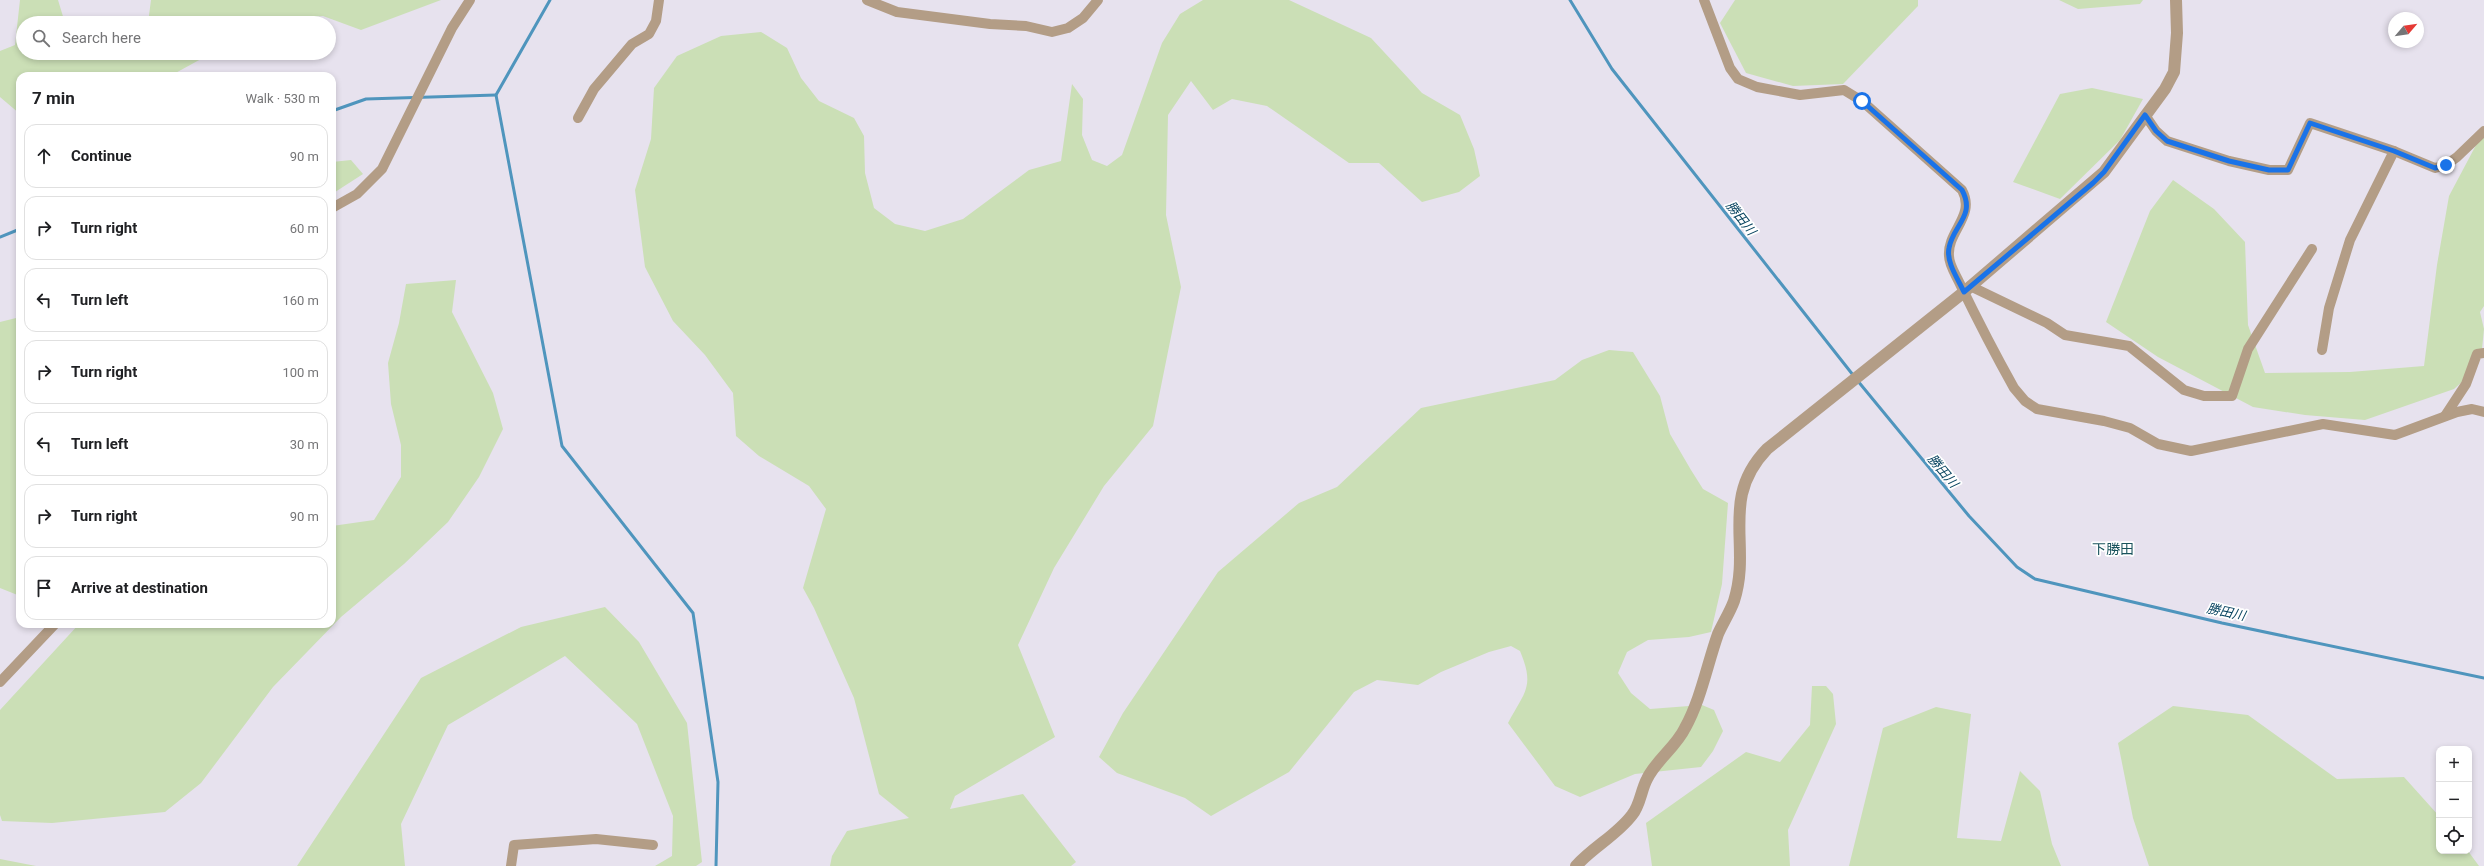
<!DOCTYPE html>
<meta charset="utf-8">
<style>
body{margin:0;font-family:Roboto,"Noto Sans JP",sans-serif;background:#f6f6f6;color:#202124}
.controls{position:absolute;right:12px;bottom:12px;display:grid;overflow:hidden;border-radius:8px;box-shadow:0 2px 6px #0003}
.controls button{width:36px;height:36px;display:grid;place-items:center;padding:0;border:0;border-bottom:1px solid #e0e0e0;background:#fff;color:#202124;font:20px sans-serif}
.compass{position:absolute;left:2388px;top:12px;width:36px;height:36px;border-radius:50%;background:#fff;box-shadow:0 2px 6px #0003;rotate:61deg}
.stop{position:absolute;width:12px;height:12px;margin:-9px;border:3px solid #1a73e8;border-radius:50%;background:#fff}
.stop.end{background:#1a73e8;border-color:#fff;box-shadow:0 1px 4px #0008}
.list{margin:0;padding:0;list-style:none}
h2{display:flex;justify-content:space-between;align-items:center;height:52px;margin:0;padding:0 16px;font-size:17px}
h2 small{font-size:13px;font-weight:400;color:#757577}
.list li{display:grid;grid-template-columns:26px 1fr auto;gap:12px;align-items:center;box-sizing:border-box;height:64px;margin:0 8px 8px;padding:0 8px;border:1px solid #e0e0e0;border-radius:12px}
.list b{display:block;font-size:15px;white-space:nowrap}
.list em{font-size:13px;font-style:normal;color:#757577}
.icon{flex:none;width:22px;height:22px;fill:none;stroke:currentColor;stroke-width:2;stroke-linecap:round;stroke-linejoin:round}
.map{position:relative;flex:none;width:2484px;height:866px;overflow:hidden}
.search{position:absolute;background:#fff;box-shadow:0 2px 6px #0003;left:16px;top:16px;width:320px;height:44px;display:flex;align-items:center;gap:10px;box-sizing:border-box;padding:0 14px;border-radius:22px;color:#757577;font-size:15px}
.panel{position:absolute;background:#fff;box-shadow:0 2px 6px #0003;left:16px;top:72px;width:320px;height:556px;border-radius:12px}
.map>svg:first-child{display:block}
.green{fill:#cbdfb6}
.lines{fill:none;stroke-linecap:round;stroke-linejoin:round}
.stream{stroke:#4f95bd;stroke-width:3}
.minor{stroke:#b39d86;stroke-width:10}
.tertiary{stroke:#b39d86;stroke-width:12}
.route{stroke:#1a73e8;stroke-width:5}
.labels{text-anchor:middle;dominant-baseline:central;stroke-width:3.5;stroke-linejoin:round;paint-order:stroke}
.water-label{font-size:13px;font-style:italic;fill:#084460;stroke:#fff}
.quarter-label{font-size:14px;fill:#19535c;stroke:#fff}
</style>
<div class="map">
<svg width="2484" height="866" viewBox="0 0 2484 866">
<rect width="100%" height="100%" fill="#e7e2ee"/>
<!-- green -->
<g class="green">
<path d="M 20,0 L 58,0 L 65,23 L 23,23 L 23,53 L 212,53 L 170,76 L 20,76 L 20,114 L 0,97 L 0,51 L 15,45 Z"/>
<path d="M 151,0 L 441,0 L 361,30 L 323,16 L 282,19 L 273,23 L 148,23 Z"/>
<path d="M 1203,0 L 1289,0 L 1371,38 L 1422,93 L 1460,115 L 1474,149 L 1480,176 L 1459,192 L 1422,202 L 1379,163 L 1349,163 L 1267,106 L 1232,99 L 1213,110 L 1191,81 L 1168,115 L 1166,215 L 1181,287 L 1153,426 L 1104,486 L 1054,568 L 1018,645 L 1055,737 L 955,796 L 950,809 L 1023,794 L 1076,862 L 1071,866 L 830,866 L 832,856 L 847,831 L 909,818 L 879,794 L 854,698 L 814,608 L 803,588 L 826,509 L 809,486 L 759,456 L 736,436 L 733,393 L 705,355 L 673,321 L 645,267 L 635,190 L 651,139 L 654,88 L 677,56 L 721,36 L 761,32 L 787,48 L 801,78 L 819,101 L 854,118 L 864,136 L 865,173 L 874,208 L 895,224 L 925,231 L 963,219 L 1029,170 L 1061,161 L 1072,84 L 1083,99 L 1082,135 L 1092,160 L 1107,166 L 1122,155 L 1162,43 L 1180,14 Z"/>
<path d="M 1735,0 L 1918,0 L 1918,6 L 1843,84 L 1793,86 L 1746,73 L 1720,23 Z"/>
<path d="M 2059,0 L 2143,0 L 2140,4 L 2078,9 Z"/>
<path d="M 2092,88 L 2143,99 L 2120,140 L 2060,199 L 2013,182 L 2060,94 Z"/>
<path d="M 2484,130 L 2484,306 L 2480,312 L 2484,329 L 2482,349 L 2472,373 L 2454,389 L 2365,420 L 2305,415 L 2253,407 L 2158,357 L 2106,322 L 2150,211 L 2173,180 L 2214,209 L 2245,242 L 2248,325 L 2265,373 L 2350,372 L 2424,366 L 2437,265 L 2449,196 Z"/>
<path d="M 351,160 L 363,174 L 332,194 L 332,162 Z"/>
<path d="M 456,280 L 452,312 L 493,393 L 503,429 L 479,477 L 448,522 L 404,564 L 341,617 L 273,687 L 201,783 L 165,812 L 52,823 L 2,821 L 0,815 L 0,710 L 79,624 L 332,624 L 332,526 L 374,520 L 401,477 L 401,445 L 391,404 L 388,363 L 399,323 L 406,284 Z"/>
<path d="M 20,317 L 20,596 L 0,588 L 0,322 Z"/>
<path d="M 1609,350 L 1633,352 L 1660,396 L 1670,434 L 1691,470 L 1703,489 L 1728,503 L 1722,584 L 1711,632 L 1689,637 L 1648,640 L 1627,652 L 1618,673 L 1631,693 L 1650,709 L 1702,705 L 1714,710 L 1723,731 L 1713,751 L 1701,767 L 1635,774 L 1580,797 L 1555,786 L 1508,723 C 1525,691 1535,687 1520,651 L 1511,646 L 1489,652 L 1441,672 L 1418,685 L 1377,680 L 1354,692 L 1289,772 L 1211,816 L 1185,798 L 1117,773 L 1099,757 L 1123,713 L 1218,572 L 1299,503 L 1337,487 L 1421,408 L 1555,380 L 1582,360 Z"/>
<path d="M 605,607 L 639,642 L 687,723 L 702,862 L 696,866 L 655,866 L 672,856 L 673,816 L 637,724 L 565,656 L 448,725 L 401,824 L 405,866 L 297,866 L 421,678 L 521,627 Z"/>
<path d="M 1812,686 L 1826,686 L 1833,694 L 1836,724 L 1788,830 L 1790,866 L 1652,866 L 1646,823 L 1746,752 L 1780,762 L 1810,725 Z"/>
<path d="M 2173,706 L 2248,715 L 2337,779 L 2404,777 L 2439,816 L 2439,851 L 2468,851 L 2479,866 L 2149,866 L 2133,818 L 2118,743 Z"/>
<path d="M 1936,707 L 1971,714 L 1957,838 L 2001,841 L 2020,771 L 2040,791 L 2052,844 L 2061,866 L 1849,866 L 1883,728 Z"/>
<path d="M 0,859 L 36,866 L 0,866 Z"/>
</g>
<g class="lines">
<!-- stream -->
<g class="stream">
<path d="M 550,0 L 496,95 L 562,446 L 693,613 L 718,782 L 716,866"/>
<path d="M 1570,0 L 1612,69 L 1853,375"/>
<path d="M 332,111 L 366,99 L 496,95"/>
<path d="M 0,237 L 20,229"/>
<path d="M 1857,380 L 1969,516 L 2017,567 L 2035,579 L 2222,623 L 2484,678"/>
</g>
<!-- minor -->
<g class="minor">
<path d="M 867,0 L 897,12 L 990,24 L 1026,26 L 1052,32 L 1068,28 L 1083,18 L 1098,0"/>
<path d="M 1704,0 L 1730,68 L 1738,79 L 1757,87 L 1800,95 L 1844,90 L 1862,101 L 1962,190 C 1976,216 1947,231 1949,256 C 1949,265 1956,275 1960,284 C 1977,319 1995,354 2014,388 L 2025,401 L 2037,409 L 2104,421 L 2130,428 L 2158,444 L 2191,451 L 2323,424 L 2395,435 L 2457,412 L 2472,409 L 2484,412"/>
<path d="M 2145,115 L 2156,131 L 2167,141 L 2229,161 L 2269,170 L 2288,170 L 2310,123 L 2394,151 L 2435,168 L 2446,165 L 2457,157 L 2484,131"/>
<path d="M 578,118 L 594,89 L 632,44 L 649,34 L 656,21 L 659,0"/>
<path d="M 332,208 L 357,194 L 382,169 L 452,28 L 470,0"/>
<path d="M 1970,286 L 2047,323 L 2065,335 L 2129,346 L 2184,390 L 2204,396 L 2232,396 L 2248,349 L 2312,249"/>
<path d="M 2322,350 L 2329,308 L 2350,240 L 2394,151"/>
<path d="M 2445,416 L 2466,384 L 2477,354 L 2484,353"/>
<path d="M 0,682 L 55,624"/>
<path d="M 511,866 L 514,845 L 596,839 L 653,845"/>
</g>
<!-- tertiary -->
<path class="tertiary" d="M 1576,866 C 1593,847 1617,835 1632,815 C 1640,806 1641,790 1647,779 C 1656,760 1676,747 1685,728 C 1701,699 1707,665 1718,634 C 1723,623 1730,612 1734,601 C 1752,545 1719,499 1767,449 L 1964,292 L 2104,172 L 2165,89 L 2174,72 L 2177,33 L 2176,0"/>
</g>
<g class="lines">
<!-- route -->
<path class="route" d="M 1862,101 L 1962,190 C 1976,216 1953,225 1949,248 C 1946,262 1958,279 1964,292 L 2093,183 L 2104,172 L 2145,115 L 2156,131 L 2167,141 L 2229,161 L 2269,170 L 2288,170 L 2310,123 L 2394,151 L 2435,168 L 2446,165"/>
</g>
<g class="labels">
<!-- water labels -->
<g class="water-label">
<text transform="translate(1741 218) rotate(52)">勝田川</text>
<text transform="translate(1943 471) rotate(50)">勝田川</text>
<text transform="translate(2226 612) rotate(12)">勝田川</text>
</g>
<!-- quarter labels -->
<g class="quarter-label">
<text x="2113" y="549">下勝田</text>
</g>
</g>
</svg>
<div class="controls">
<button>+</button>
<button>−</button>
<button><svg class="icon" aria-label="locate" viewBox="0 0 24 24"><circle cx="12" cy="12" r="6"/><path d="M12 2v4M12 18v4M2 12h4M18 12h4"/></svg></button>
</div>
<svg class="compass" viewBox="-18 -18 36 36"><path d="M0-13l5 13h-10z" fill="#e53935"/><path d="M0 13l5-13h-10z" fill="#757577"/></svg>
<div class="stop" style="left:1862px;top:101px"></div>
<div class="stop end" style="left:2446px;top:165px"></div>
<div class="search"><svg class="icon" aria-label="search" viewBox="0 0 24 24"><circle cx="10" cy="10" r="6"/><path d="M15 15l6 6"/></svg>Search here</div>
<section class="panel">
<h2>7 min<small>Walk · 530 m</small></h2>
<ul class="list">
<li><svg class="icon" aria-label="ahead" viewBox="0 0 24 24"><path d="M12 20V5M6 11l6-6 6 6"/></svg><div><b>Continue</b></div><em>90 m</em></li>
<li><svg class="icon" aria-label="right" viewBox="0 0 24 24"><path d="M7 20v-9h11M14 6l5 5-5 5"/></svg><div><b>Turn right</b></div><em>60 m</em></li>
<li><svg class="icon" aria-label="left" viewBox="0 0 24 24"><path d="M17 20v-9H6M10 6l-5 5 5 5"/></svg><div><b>Turn left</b></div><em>160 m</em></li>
<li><svg class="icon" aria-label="right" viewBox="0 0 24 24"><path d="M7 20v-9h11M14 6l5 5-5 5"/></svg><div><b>Turn right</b></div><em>100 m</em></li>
<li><svg class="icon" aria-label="left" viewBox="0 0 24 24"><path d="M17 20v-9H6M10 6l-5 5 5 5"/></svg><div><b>Turn left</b></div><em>30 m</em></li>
<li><svg class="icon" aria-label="right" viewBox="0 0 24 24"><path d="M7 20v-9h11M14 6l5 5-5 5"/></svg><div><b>Turn right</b></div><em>90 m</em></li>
<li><svg class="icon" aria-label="arrive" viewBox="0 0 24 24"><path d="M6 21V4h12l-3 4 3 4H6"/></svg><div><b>Arrive at destination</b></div></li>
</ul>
</section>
</div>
